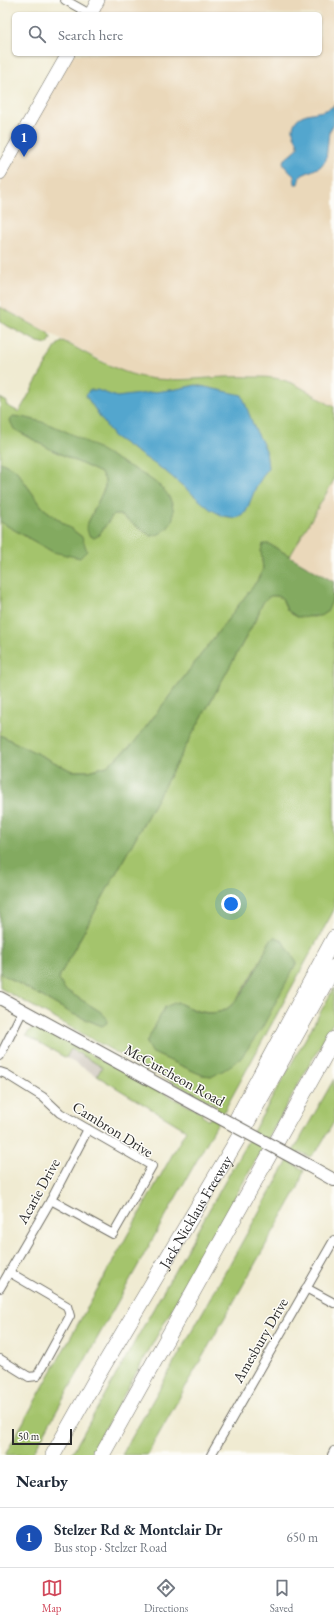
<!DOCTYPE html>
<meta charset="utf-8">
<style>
body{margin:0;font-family:"EB Garamond",serif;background:#f6f6f7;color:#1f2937}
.scale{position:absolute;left:12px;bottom:10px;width:60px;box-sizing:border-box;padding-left:4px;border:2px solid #2b2b2b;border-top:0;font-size:11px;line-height:14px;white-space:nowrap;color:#2b2b2b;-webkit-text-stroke:3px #fdfcf7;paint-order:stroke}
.you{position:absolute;left:231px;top:904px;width:14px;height:14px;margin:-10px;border:3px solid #fff;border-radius:50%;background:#1a73e8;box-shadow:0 0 0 6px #1a73e833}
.badge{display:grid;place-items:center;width:26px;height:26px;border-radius:50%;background:#d1495b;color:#fff;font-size:13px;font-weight:700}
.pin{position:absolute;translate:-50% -33px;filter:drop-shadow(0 1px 2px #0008)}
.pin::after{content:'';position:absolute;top:21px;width:14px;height:12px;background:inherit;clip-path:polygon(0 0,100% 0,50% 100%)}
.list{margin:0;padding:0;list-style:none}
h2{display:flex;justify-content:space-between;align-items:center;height:52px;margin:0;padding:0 16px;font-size:17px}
h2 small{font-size:13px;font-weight:400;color:#747a83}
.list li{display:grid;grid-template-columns:26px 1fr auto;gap:12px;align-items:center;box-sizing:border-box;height:60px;padding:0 16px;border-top:1px solid #e0e1e3}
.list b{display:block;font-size:15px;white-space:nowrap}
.list p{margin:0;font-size:13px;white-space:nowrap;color:#747a83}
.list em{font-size:13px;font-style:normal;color:#747a83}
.icon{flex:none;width:22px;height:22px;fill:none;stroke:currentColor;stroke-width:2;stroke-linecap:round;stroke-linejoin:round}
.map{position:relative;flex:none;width:334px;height:1455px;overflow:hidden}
.search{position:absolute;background:#fff;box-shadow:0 1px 3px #0004;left:12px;right:12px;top:12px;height:44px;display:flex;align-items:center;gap:10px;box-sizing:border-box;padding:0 14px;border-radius:6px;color:#747a83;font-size:15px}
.sheet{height:112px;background:#fff}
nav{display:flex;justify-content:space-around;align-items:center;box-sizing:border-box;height:56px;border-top:1px solid #e0e1e3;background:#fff;font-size:11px;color:#747a83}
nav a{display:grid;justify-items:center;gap:2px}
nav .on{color:#d1495b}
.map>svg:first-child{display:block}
.built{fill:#ead8ba}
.industrial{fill:#cac3b8}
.green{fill:#a4c46c;stroke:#68784c;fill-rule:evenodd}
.forest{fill:#83aa60;stroke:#576a46}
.water{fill:#52a6ce;stroke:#3e687c}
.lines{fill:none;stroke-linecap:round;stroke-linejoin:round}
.minor-casing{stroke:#706e65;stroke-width:10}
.secondary-casing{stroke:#706e65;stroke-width:14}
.primary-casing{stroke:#706e65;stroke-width:14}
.motorway-casing{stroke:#706e65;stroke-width:16}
.minor{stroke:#fff;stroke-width:8}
.secondary{stroke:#fff;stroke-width:12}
.primary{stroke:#fff;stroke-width:13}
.motorway{stroke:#fff;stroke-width:15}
.secondary-bridge-casing{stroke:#706e65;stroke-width:14;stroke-linecap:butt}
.secondary-bridge{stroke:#fff;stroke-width:12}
.labels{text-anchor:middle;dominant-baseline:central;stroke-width:3;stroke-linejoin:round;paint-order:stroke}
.street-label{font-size:15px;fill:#2b2b2b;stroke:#fdfcf7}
</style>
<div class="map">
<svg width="334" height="1455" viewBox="0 0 334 1455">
<rect width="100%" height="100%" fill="#fdfcf7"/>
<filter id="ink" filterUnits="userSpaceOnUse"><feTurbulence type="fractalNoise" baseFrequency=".025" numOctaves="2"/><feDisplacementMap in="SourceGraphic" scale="8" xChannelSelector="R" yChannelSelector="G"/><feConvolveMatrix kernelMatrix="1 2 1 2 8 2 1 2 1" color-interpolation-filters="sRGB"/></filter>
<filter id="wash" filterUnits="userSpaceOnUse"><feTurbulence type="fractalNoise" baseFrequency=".012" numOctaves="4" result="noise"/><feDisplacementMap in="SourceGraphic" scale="16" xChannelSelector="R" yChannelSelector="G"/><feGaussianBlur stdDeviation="0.9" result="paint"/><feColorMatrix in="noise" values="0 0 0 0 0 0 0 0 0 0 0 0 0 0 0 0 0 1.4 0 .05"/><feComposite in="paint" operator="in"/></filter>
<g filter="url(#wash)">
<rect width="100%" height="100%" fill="#f0ebd2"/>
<!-- built -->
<g class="built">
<path d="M 98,0 L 334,0 L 334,407 L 287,381 L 272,377 L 236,376 L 171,379 L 155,379 L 138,376 L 120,370 L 0,307 L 0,173 L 68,54 L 320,54 L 320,14 L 90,14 Z"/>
<path d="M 334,480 L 334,582 L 290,556 Z"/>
</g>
<!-- industrial -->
<path class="industrial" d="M 71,1049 L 102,1067 L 97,1076 L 66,1058 Z"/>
<!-- green -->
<g class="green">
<path d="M 0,307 L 48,333 L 51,338 L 48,344 L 38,342 L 0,322 Z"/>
<path d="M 63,341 C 92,356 122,376 155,379 C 187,382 220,375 253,377 C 264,377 275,377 286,381 C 302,386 319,399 334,407 L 334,480 L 290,556 L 269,544 L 261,551 L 263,569 L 257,581 L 133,744 L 107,766 L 89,771 L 72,771 L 0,735 L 0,521 L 4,524 L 53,552 L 82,537 L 43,508 L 15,469 L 0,462 L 0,398 L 7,402 L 6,405 L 19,412 L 57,345 ZM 23,417 L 172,521 L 151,536 L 120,515 L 113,515 L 98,536 L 86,527 L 105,487 L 105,480 L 101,473 L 52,450 L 14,429 Z"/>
<path d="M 334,594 L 334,910 L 211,1135 L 32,1455 L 5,1455 L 186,1130 L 97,1076 L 102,1067 L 71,1049 L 66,1058 L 26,1035 L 32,1028 L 40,1028 L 202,1113 L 202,1116 L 209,1120 L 218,1106 L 135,1063 L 0,988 L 0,973 L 73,1014 L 102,1026 L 101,1012 L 64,989 L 59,980 L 60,975 L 257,617 C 262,604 265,590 282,598 C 290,619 294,616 315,617 L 332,601 ZM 281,939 L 296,962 L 213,1076 L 202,1075 L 151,1052 L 177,1002 C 191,1009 206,1016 222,1011 C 239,1006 262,957 270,941 Z"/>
<path d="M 334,988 L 334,1021 L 90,1455 L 71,1455 Z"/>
<path d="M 334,1079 L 334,1122 L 318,1149 L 310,1157 L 300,1152 L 293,1164 L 304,1170 L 298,1188 L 147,1455 L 122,1455 Z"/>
</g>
<!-- forest -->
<g class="forest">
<path d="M 13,416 C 54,420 88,443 123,463 C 134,469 155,480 164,490 C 171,498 176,510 172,521 C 168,530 160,535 151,536 L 120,515 L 113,515 L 98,536 L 94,538 L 89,535 L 86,527 L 105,487 L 105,480 L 101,473 L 52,450 L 14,429 L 10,421 Z"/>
<path d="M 0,462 L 15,469 L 43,508 L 82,537 L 87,551 L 80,558 L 53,552 L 4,524 L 0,521 Z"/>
<path d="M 263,544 L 269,544 L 334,582 L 332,601 L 327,612 L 320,616 L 297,617 L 287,610 L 282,598 C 265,590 262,605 257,617 L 60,975 L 59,980 L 64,989 L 101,1012 L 106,1017 L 107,1023 L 102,1026 L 73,1014 L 0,973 L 0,735 L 72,771 L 89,771 L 107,766 L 133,744 L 257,581 L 263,569 L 261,551 Z"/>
<path d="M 274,937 L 281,939 L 297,962 L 262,1028 L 241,1058 L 224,1070 L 213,1076 L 202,1075 L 151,1052 L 146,1043 L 165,1007 L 177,1002 C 187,1007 198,1013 209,1013 C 214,1013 221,1012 225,1010 C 245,998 260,961 270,941 Z"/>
</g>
<!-- water -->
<g class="water">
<path d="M 334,105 L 334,124 L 329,132 L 326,160 L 320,167 L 300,176 L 298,184 L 295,184 L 294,176 C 289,171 284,168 283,161 L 298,148 C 299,141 292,136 293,128 C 297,107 323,117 334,105 Z"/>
<path d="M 196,385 L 242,395 L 254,427 L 266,450 L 268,468 L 256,487 L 246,512 L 236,518 L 223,516 L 210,509 L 165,471 L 113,436 L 86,396 L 89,390 L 97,390 L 117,397 L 177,389 Z"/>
</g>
</g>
<g filter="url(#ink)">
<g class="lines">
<defs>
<g id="minor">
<path d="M 65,0 L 90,14"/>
<path d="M 0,1056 L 23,1010"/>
<path d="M 0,1072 L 6,1074 L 43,1097 L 60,1113 L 152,1166 L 113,1234 L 51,1200"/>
<path d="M 0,1288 L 51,1200 L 88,1129"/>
<path d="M 306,1288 L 334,1303"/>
<path d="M 0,1359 L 29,1377 L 37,1376 L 70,1316 L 67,1306 L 9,1272"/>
<path d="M 211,1455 L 334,1240"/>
<path d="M 332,1455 L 334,1451"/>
</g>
<g id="secondary">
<path d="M 0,998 L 200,1107"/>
<path d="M 309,1166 L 334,1180"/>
</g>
<g id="primary">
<path d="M 91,14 L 98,0"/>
<path d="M 0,173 L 68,54"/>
</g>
<g id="motorway">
<path d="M 235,1122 L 334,938"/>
<path id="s1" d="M 53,1455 L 98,1375 L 243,1130 L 334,967"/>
<path d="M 102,1455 L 334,1039"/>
</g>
</defs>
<!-- minor casing -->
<use href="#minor" class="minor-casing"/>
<!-- secondary casing -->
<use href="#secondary" class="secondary-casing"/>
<!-- primary casing -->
<use href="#primary" class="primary-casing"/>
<!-- motorway casing -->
<use href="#motorway" class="motorway-casing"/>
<!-- minor -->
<use href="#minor" class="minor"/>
<!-- secondary -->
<use href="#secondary" class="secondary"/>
<!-- primary -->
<use href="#primary" class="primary"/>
<!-- motorway -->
<use href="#motorway" class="motorway"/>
<defs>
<path id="secondary-bridge" d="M 200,1107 L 309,1166"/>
</defs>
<!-- secondary-bridge casing -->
<use href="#secondary-bridge" class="secondary-bridge-casing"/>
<!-- secondary-bridge -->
<use href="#secondary-bridge" class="secondary-bridge"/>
</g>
</g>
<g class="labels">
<!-- street labels -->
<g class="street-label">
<text transform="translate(175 1075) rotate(29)">McCutcheon Road</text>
<text transform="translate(113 1129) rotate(32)">Cambron Drive</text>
<text transform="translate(38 1191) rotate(-61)">Acarie Drive</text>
<text stroke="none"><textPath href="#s1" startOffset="282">Jack Nicklaus Freeway</textPath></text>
<text transform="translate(260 1340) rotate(-60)">Amesbury Drive</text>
</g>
</g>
</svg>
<div class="scale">50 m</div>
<div class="you"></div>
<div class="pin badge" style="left:24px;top:157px;background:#1a4fb4">1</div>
<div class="search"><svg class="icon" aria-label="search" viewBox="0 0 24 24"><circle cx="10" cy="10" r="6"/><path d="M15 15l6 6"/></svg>Search here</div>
</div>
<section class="sheet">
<h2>Nearby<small></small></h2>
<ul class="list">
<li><span class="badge" style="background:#1a4fb4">1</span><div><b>Stelzer Rd &amp; Montclair Dr</b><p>Bus stop · Stelzer Road</p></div><em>650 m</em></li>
</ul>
</section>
<nav>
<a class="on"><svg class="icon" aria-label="map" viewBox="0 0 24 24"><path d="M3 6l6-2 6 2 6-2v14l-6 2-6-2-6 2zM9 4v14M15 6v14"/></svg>Map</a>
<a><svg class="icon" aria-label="directions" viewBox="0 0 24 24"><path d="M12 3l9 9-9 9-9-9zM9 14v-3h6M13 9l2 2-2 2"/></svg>Directions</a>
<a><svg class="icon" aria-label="saved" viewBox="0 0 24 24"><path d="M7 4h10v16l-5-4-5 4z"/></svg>Saved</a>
</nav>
